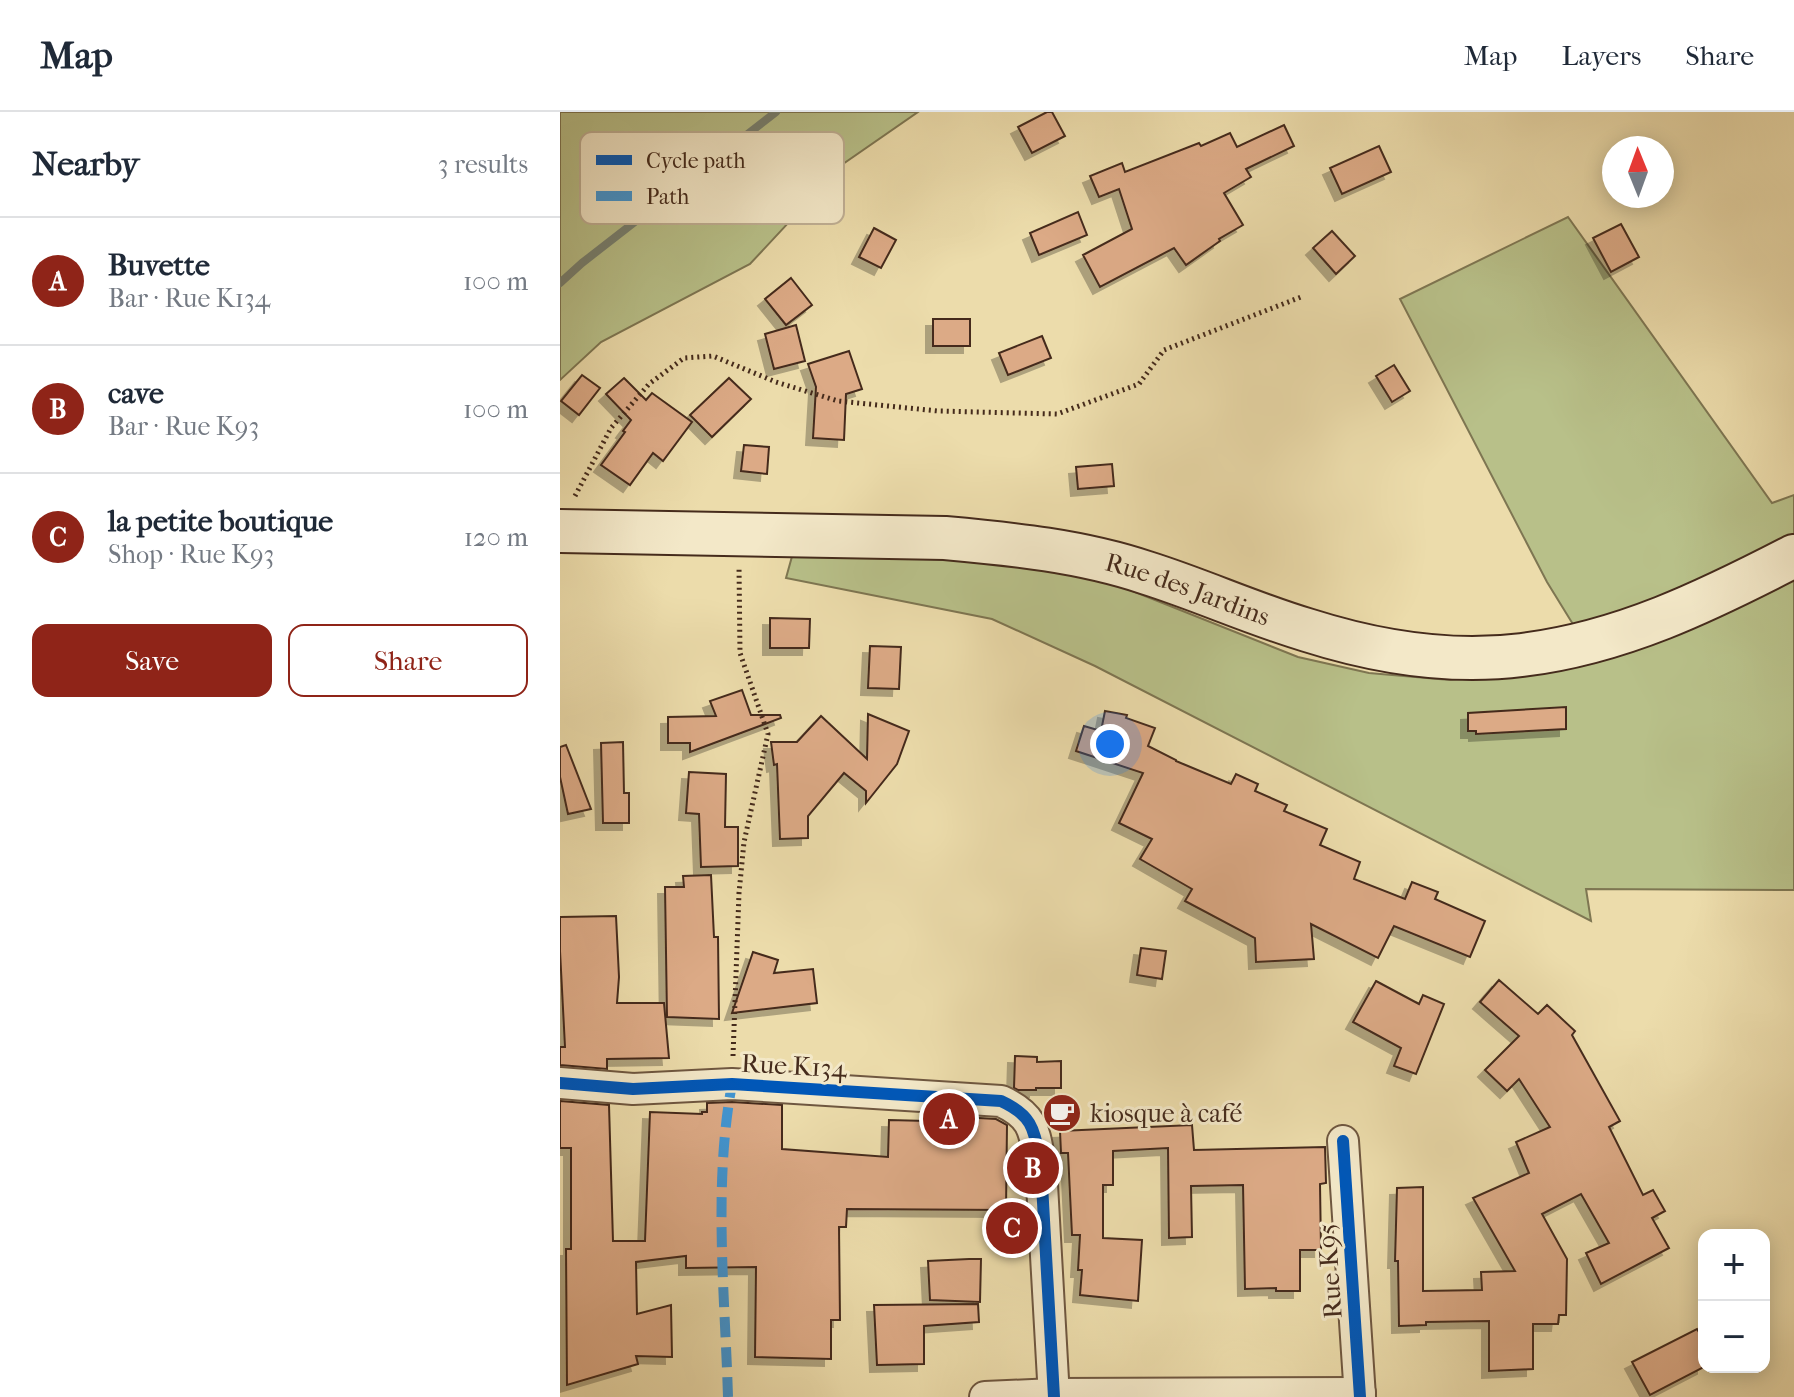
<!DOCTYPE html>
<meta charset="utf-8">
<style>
body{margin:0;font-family:"IM FELL French Canon",serif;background:#f6f6f7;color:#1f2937}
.controls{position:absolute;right:24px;bottom:24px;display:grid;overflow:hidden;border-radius:16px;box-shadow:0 4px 20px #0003}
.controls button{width:72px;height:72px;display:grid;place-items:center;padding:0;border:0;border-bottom:2px solid #e0e1e3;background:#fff;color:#1f2937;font:40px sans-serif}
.compass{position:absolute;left:1042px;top:24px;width:72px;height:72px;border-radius:50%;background:#fff;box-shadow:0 4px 20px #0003;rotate:359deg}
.you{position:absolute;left:550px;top:632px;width:28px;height:28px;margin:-20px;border:6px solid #fff;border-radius:50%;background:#1a73e8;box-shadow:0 0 0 12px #1a73e833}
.badge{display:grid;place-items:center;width:52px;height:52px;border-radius:50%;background:#8f2418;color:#fff;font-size:26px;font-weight:700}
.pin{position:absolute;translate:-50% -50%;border:4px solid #fff;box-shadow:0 2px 8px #0006}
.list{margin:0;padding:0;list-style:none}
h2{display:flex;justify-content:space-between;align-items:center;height:104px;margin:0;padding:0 32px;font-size:34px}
h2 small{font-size:26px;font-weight:400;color:#747a83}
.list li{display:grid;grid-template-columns:52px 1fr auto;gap:24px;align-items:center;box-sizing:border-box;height:128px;padding:0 32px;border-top:2px solid #e0e1e3}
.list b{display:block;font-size:30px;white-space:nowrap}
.list p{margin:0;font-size:26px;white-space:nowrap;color:#747a83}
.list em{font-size:26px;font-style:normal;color:#747a83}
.actions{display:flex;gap:16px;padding:24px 32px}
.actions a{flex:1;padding:18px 0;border:2px solid #8f2418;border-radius:16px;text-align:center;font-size:28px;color:#8f2418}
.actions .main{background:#8f2418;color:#fff}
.map{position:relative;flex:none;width:1234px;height:1285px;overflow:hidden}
header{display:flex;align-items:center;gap:48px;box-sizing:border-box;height:112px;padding:0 40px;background:#fff;border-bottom:2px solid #e0e1e3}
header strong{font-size:38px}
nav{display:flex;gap:44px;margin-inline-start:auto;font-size:28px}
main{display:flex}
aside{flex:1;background:#fff}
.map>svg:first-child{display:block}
.green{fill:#b8c089;stroke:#7e7652;stroke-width:2}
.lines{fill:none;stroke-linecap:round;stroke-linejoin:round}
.stream{stroke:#778172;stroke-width:8}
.building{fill:#dcaa86;stroke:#452b1c;stroke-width:2;filter:url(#shadow)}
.minor-casing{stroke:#6f5740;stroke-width:34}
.secondary-casing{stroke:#452b1c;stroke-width:46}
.path{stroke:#452b1c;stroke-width:5;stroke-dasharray:2 4;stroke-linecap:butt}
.minor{stroke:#f3e8c8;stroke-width:30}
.secondary{stroke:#f3e8c8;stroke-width:42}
.quiet{stroke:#4096d4;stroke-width:10;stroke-dasharray:20 10;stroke-linecap:butt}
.cycleway-casing{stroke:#f3e8c8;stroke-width:17}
.cycleway{stroke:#0057b8;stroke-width:12}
.labels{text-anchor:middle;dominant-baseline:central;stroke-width:6;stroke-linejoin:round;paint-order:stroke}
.street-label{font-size:26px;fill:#452b1c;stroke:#f3e8c8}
.poi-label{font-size:26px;fill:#452b1c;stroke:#f3e8c8;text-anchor:start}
.key{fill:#f3e8c8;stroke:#bfaf94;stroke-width:2}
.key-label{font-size:22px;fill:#452b1c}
</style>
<header>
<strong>Map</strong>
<nav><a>Map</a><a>Layers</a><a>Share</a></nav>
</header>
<main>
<aside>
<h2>Nearby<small>3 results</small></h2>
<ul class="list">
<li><span class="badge">A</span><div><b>Buvette</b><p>Bar · Rue K134</p></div><em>100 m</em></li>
<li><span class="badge">B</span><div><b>cave</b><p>Bar · Rue K93</p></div><em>100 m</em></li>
<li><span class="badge">C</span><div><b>la petite boutique</b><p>Shop · Rue K93</p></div><em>120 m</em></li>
</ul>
<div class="actions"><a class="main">Save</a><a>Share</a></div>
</aside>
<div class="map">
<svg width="1234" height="1285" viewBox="0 0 1234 1285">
<defs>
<filter id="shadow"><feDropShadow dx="-7" dy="7" stdDeviation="0" flood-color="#0004"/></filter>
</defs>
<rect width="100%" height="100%" fill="#ecdcab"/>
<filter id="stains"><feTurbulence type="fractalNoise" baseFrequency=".0025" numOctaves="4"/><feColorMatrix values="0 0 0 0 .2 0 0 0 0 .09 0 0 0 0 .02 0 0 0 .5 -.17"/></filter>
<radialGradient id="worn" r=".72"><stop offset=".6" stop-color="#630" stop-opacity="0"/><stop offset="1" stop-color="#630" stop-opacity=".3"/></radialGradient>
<!-- green -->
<g class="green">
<path d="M 0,0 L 358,0 L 283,52 L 190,152 L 41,230 L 0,268 Z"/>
<path d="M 1008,105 L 1212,391 L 1234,383 L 1234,778 L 1026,777 L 1031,809 L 535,554 L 432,507 L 226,466 L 243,405 L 434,450 L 515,462 L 565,476 L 738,545 L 809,561 L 890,568 L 964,562 L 1035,548 L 987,470 L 840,187 Z"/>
</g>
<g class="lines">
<!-- stream -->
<path class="stream" d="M 0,171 L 22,151 L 216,0"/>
</g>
<!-- building -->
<g class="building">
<path d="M 487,0 L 492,0 L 505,24 L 472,41 L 458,15 Z"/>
<path d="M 724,13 L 734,34 L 686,57 L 691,65 L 664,81 L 683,113 L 659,127 L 660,129 L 626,153 L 614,136 L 540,175 L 523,143 L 572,117 L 559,77 L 539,85 L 530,64 L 562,51 L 565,60 L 639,31 L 641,34 L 670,21 L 677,35 Z"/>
<path d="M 819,34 L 831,60 L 782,82 L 770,56 Z"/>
<path d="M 518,100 L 527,123 L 479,143 L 470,121 Z"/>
<path d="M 1061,112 L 1079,145 L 1051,160 L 1033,126 Z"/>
<path d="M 314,116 L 336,128 L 321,156 L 299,145 Z"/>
<path d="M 772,119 L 795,144 L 776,162 L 753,136 Z"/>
<path d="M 231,166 L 252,193 L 226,213 L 205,187 Z"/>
<rect x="373" y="207" width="37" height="27"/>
<path d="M 236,213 L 245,249 L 214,257 L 205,222 Z"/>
<path d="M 482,224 L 491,246 L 448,263 L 439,241 Z"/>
<path d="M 289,239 L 302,277 L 286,282 L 284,328 L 253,326 L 256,275 L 248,252 Z"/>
<path d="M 834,253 L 850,279 L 832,290 L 816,264 Z"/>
<path d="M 22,263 L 40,276 L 19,303 L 1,289 Z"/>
<path d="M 64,266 L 86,288 L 92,281 L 132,310 L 103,349 L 93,341 L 70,373 L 41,353 L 65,320 L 63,319 L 71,308 L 46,282 Z"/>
<path d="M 169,266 L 191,287 L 152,325 L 130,303 Z"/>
<path d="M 184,333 L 209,335 L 207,362 L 181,359 Z"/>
<path d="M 552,352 L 554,374 L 518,377 L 516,355 Z"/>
<path d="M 210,506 L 250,507 L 249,536 L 210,536 Z"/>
<path d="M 310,534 L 341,535 L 339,577 L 308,576 Z"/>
<path d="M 182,578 L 191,603 L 220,603 L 221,606 L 130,640 L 130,631 L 108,631 L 108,605 L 156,604 L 150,589 Z"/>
<path d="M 1006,595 L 1006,617 L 916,622 L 916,619 L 908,619 L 908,601 Z"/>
<path d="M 545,599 L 567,603 L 566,606 L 595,616 L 588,634 L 616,648 L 616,649 L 671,672 L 676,662 L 698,672 L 695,679 L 727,693 L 724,699 L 767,717 L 760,733 L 800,750 L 794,767 L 845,787 L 852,770 L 878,780 L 875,787 L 925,809 L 910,845 L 834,814 L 818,846 L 751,812 L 754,847 L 696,850 L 695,826 L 625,789 L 632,777 L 580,747 L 592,727 L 559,711 L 583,661 L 516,639 L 524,614 L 541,619 Z"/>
<path d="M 308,602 L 349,619 L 337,652 L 306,691 L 306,679 L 284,661 L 248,704 L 248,726 L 220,727 L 217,652 L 214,653 L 211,630 L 237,630 L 261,604 L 307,647 Z"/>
<path d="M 63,630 L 64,681 L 69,681 L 69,711 L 43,711 L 41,631 Z"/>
<path d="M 6,633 L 31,697 L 8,702 L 0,665 L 0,635 Z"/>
<path d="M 129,660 L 166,662 L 165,715 L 178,715 L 178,754 L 141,755 L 139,702 L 126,701 Z"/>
<path d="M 151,763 L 154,825 L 158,825 L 159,907 L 107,905 L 105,775 L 124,775 L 123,764 Z"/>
<path d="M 56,804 L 59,865 L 57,891 L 104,891 L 109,946 L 47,947 L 47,957 L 0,953 L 0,935 L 5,935 L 0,839 L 0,805 Z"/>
<path d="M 581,836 L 606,839 L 602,867 L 577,863 Z"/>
<path d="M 193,840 L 218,848 L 214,861 L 253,857 L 257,891 L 172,901 Z"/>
<path d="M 939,868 L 978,902 L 987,893 L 1015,919 L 1012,923 L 1060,1009 L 1049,1015 L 1083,1083 L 1093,1078 L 1105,1099 L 1092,1106 L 1109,1136 L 1041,1172 L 1026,1141 L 1049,1131 L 1021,1082 L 982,1102 L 1007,1147 L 1006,1203 L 999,1203 L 998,1212 L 973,1212 L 973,1257 L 929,1259 L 929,1209 L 866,1210 L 866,1213 L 839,1214 L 838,1149 L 835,1149 L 837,1076 L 863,1075 L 863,1179 L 922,1178 L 921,1160 L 955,1159 L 913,1086 L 969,1061 L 956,1030 L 990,1015 L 959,967 L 947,979 L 925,958 L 959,924 L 920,890 Z"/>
<path d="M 816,869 L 859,892 L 863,883 L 884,892 L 856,962 L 834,954 L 841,936 L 793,910 Z"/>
<path d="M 455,944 L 477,945 L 477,950 L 501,949 L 501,976 L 476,976 L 476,978 L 458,978 L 454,976 Z"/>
<path d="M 0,989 L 49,993 L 53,1129 L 85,1129 L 90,1000 L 142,1002 L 142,1000 L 147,1000 L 147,991 L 172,990 L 222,993 L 222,1037 L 328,1045 L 329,1008 L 367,1009 L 367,1003 L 436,1007 L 447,1013 L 446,1098 L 287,1097 L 286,1115 L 279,1115 L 280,1208 L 271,1208 L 271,1247 L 195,1245 L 196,1155 L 126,1156 L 126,1144 L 76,1150 L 77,1202 L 111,1193 L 112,1245 L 76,1244 L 78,1252 L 7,1273 L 6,1137 L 11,1137 L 11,1036 L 0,1036 Z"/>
<path d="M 632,1013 L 634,1038 L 765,1035 L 766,1071 L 760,1072 L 761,1138 L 740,1138 L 740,1179 L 716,1179 L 716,1176 L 685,1177 L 683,1073 L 631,1074 L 632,1125 L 609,1126 L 608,1036 L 553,1039 L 553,1073 L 543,1073 L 543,1126 L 582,1128 L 578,1189 L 520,1183 L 522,1158 L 518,1158 L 520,1123 L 512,1123 L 508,1041 L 501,1041 L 500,1019 Z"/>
<path d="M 409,1147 L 421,1147 L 420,1190 L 370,1188 L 368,1149 Z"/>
<path d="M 418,1192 L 419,1210 L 364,1214 L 364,1252 L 317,1253 L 314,1193 Z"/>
<path d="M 1137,1217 L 1144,1228 L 1144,1255 L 1090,1283 L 1072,1250 Z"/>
</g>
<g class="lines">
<defs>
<g id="minor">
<path d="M 0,971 L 73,977 L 172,972 L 441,989 C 476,1005 474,1021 481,1055 L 494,1285"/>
<path d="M 783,1029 L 800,1285"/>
<path d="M 425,1285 L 494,1282 L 800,1281"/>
</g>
<g id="secondary">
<path id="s1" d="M 0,419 L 385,426 C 452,432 522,439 587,461 C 641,478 693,502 747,518 C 816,540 890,552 962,543 C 1061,531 1147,489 1234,444"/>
</g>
</defs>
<!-- minor casing -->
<use href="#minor" class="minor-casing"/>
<!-- secondary casing -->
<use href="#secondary" class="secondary-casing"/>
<!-- path -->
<g class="path">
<path d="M 15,384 L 51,316 L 89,272 L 124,246 L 153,244 L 216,270 L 278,289 L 378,299 L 497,302 L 579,272 L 604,238 L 741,185"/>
<path d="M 173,944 L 179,781 L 184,730 L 208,622 L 180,541 L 179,454"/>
</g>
<!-- minor -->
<use href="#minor" class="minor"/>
<!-- secondary -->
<use href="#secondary" class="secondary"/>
<!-- quiet -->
<path class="quiet" d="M 168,1285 C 165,1182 153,1074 172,972"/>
<defs>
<g id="cycleway">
<path d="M 0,971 L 73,977 L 172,972 L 441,989 C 476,1005 474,1021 481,1055 L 494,1285"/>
<path d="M 783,1029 L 800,1285"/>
</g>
</defs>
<!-- cycleway casing -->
<use href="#cycleway" class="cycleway-casing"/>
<!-- cycleway -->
<use href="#cycleway" class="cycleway"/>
</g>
<!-- icons -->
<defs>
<symbol id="cafe-disc" viewBox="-11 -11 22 22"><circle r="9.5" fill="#8f2418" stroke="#f3e8c8"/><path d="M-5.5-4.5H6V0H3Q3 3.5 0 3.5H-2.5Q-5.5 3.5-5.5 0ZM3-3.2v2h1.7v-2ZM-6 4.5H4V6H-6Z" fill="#fff"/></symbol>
</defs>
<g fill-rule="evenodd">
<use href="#cafe-disc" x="480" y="979" width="44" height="44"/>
</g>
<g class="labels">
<!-- street labels -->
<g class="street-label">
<text stroke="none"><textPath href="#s1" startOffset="634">Rue des Jardins</textPath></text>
<text transform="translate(234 954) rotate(3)">Rue K134</text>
<text transform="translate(770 1159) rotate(-94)">Rue K95</text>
</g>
<!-- poi labels -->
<g class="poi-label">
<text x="530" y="1001">kiosque à café</text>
</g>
</g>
<!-- legend -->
<rect x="20" y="20" width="264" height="92" rx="12" class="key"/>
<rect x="36" y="43" width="36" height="10" fill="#0057b8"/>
<rect x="36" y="79" width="36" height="10" fill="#4096d4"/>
<g class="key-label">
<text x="86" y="56">Cycle path</text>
<text x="86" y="92">Path</text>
</g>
<rect width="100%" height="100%" filter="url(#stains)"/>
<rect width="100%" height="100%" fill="url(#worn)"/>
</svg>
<div class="controls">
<button>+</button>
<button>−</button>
</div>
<svg class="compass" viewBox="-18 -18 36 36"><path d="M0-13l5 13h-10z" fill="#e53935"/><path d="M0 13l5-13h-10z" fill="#747a83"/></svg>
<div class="you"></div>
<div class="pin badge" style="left:389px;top:1007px">A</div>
<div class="pin badge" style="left:473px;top:1056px">B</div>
<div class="pin badge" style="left:452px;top:1116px">C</div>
</div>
</main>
